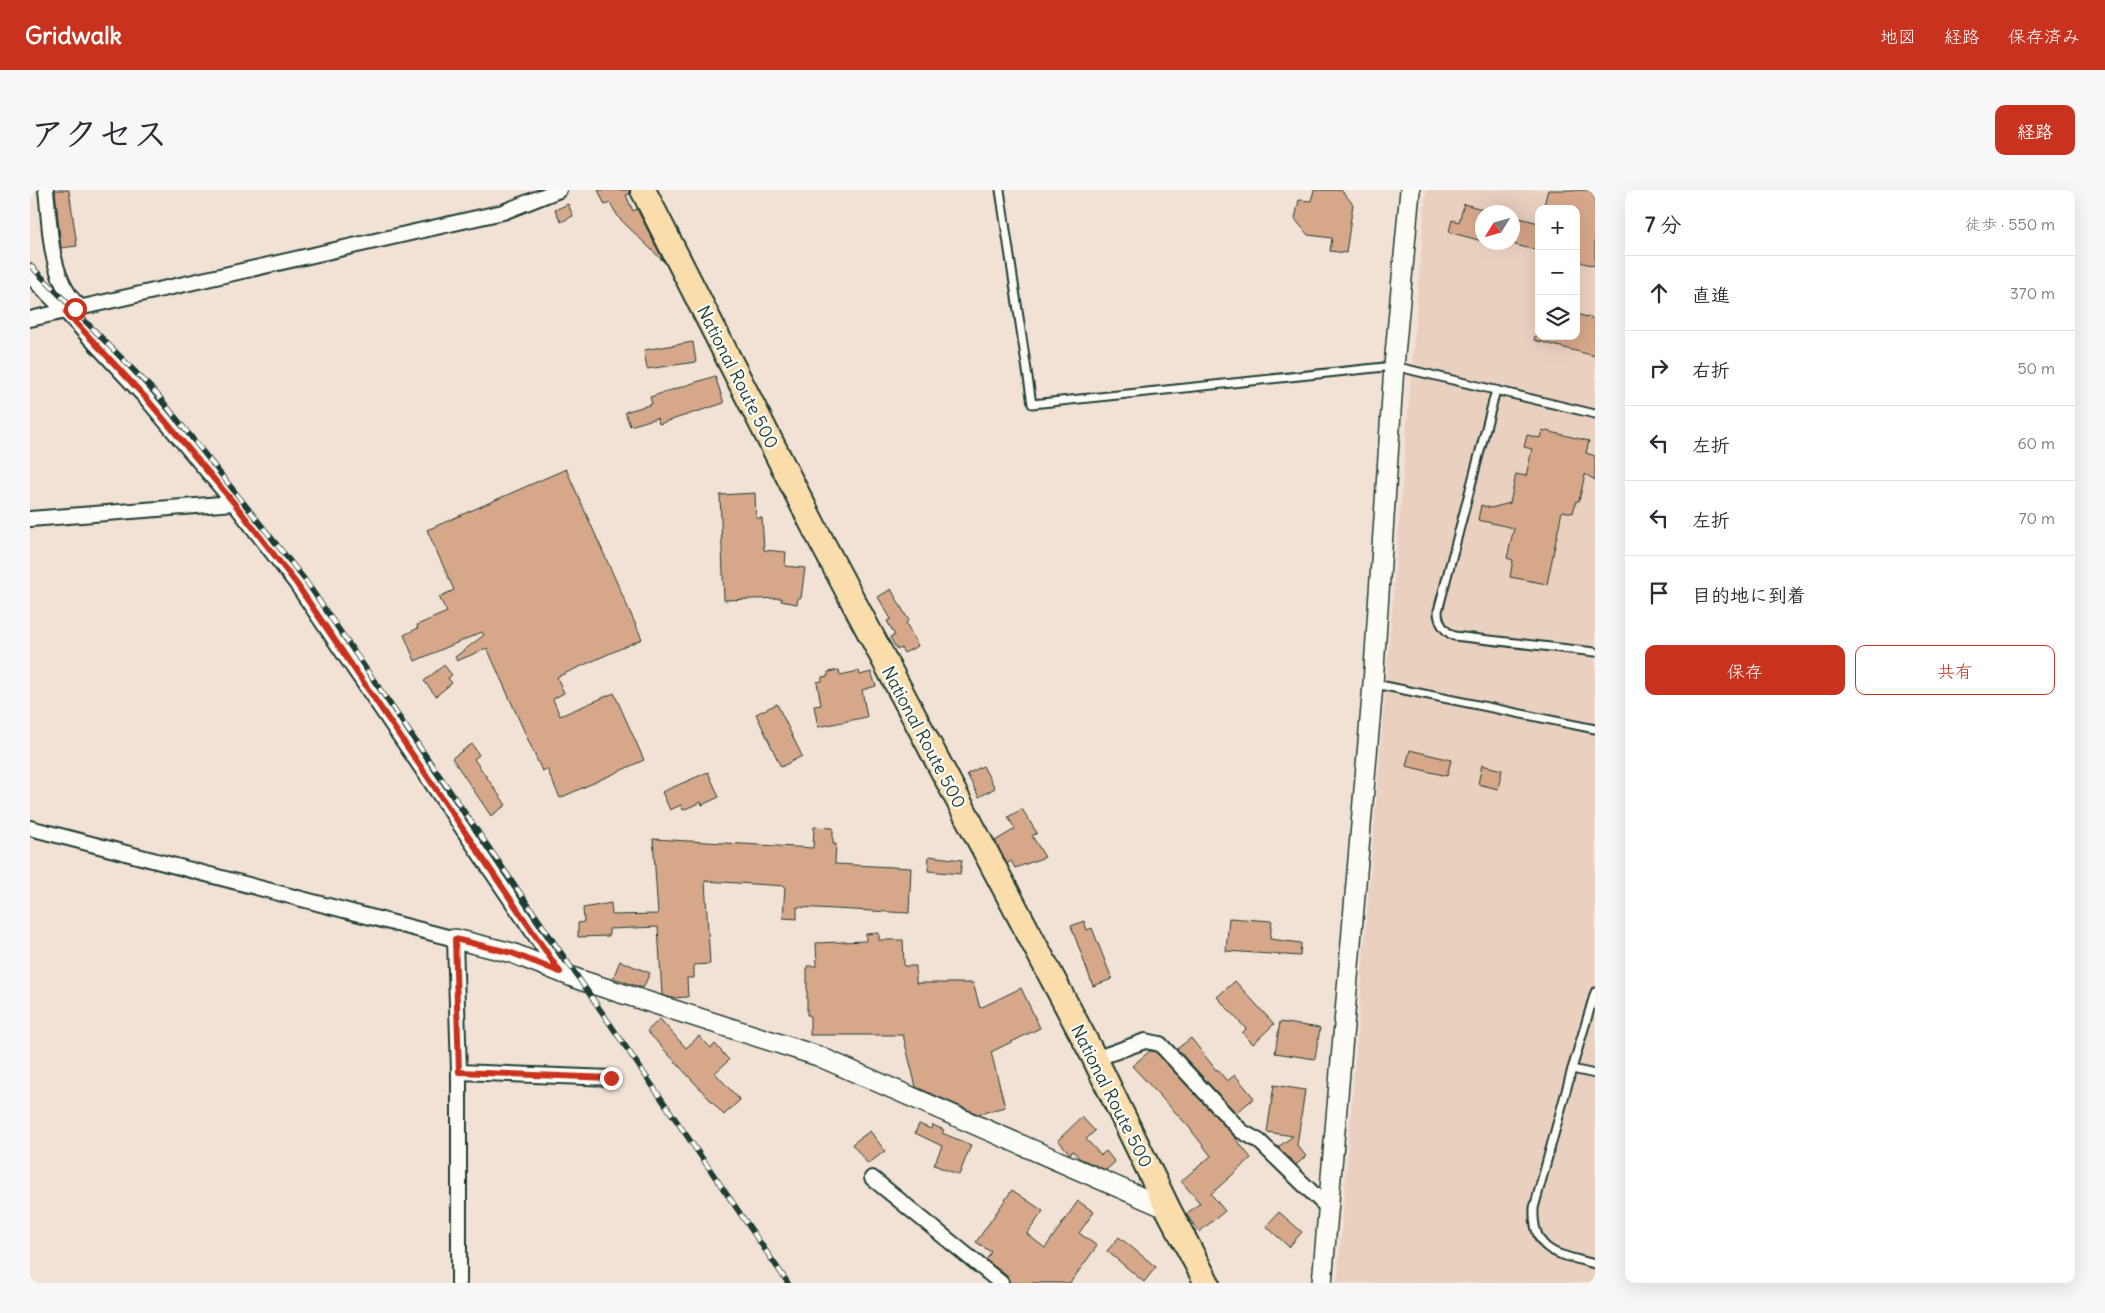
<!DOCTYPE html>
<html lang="ja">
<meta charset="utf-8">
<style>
body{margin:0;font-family:Delius,"Klee One",sans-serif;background:#f7f7f7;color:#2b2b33}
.controls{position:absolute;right:15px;top:15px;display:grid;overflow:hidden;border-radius:10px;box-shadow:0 5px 20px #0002}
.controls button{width:45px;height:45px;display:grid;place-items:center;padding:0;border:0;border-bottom:1px solid #e1e1e2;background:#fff;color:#2b2b33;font:25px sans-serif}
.compass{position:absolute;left:1445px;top:15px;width:45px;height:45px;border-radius:50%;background:#fff;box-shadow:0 5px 20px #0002;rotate:233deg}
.stop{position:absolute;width:15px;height:15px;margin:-11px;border:4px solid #c8321e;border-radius:50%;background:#fff}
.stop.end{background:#c8321e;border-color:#fff;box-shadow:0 1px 5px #0008}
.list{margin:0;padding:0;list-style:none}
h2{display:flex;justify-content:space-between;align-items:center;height:65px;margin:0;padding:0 20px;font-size:21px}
h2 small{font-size:16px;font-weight:400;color:#7c7c81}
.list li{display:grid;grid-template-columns:32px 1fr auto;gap:15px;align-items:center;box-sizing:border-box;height:75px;padding:0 20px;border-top:1px solid #e1e1e2}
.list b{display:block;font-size:19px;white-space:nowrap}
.list em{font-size:16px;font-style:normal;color:#7c7c81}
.actions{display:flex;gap:10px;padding:15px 20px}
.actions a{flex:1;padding:11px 0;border:1px solid #c8321e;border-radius:10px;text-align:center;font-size:18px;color:#c8321e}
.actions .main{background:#c8321e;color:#fff}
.icon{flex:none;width:28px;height:28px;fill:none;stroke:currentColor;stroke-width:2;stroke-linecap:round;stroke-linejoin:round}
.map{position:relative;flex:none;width:1565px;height:1093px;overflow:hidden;border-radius:10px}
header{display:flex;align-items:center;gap:30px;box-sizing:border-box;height:70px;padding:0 25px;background:#c8321e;color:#fff}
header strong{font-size:24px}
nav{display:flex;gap:28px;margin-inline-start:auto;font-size:18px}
.intro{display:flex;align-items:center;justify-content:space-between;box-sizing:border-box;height:120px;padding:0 30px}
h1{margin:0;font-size:35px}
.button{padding:12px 22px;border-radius:10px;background:#c8321e;color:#fff;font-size:18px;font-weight:700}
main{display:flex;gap:30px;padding:0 30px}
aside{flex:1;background:#fff;border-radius:10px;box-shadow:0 5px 20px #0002}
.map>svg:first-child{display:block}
.built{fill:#ead0bf;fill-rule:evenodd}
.building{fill:#d7a789;stroke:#1f3d34}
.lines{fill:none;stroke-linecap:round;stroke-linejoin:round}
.lane-casing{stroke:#1f3d34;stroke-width:11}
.street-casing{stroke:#1f3d34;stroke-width:18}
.secondary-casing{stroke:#1f3d34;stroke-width:22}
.highway-casing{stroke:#1f3d34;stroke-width:28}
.lane{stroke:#fdfcf7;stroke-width:7}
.street{stroke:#fdfcf7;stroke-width:14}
.secondary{stroke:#fdfcf7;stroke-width:19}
.highway{stroke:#fbddab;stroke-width:24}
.rail-casing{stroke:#1f3d34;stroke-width:5.5}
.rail{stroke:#fdfcf7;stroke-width:4;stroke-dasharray:11;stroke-linecap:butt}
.route{stroke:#c8321e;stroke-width:6}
.labels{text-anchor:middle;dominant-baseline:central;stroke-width:4.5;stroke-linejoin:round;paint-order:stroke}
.street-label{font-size:18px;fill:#1f3d34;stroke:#fdfcf7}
</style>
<header>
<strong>Gridwalk</strong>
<nav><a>地図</a><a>経路</a><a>保存済み</a></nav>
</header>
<div class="intro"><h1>アクセス</h1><a class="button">経路</a></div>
<main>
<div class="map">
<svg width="1565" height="1093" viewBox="0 0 1565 1093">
<rect width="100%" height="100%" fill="#f2e2d6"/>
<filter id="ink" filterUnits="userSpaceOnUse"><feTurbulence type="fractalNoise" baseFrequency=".02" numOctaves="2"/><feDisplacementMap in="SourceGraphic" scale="10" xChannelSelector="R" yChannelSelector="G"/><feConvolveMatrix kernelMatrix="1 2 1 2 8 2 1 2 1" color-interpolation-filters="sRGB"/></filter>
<g filter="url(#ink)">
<!-- built -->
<path class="built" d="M 1396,0 L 1565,0 L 1565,1093 L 1307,1093 ZM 1509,19 L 1546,19 L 1546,146 L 1509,146 ZM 1452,22 L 1482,22 L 1482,52 L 1452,52 Z"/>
<!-- building -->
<g class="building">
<path d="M 25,0 L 39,0 L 47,56 L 31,58 Z"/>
<path d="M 568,0 L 599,0 L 600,4 L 596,5 L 603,21 L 607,19 L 634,72 L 589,28 L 580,13 L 575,15 Z"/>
<path d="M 1284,0 L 1311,0 L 1323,14 L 1316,63 L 1300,61 L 1302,48 L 1278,45 L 1265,29 L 1269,10 L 1281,11 Z"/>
<path d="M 1518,0 L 1565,0 L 1565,76 L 1546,71 L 1546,19 L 1513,19 Z"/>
<path d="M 538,14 L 543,26 L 531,32 L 525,20 Z"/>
<path d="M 1434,14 L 1452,19 L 1452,51 L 1419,42 L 1422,30 L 1429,32 Z"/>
<path d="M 1482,26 L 1509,33 L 1509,61 L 1482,54 Z"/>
<path d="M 1546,124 L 1565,129 L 1565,166 L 1504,150 L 1505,146 L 1546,146 Z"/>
<path d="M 663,152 L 666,172 L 617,179 L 614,160 Z"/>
<path d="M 685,186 L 694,213 L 629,234 L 627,228 L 600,236 L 595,222 L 622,214 L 620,207 Z"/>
<path d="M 1512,240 L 1559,251 L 1556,263 L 1565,266 L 1565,290 L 1555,284 L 1549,311 L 1546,311 L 1543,323 L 1532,321 L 1517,394 L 1480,387 L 1483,370 L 1477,368 L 1484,338 L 1448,330 L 1451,315 L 1461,318 L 1480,313 L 1486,284 L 1496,286 L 1502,259 L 1494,257 L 1497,245 L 1510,248 Z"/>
<path d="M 536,279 L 612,449 L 527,487 L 534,503 L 523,509 L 530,526 L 584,503 L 614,570 L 530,608 L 517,579 L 512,581 L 457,458 L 427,471 L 425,467 L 454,445 L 452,442 L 385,471 L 374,445 L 388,438 L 387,435 L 417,422 L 409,407 L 424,400 L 397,340 Z"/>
<path d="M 725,303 L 726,328 L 732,328 L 734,360 L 756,362 L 755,376 L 775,378 L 771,408 L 768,408 L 767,414 L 751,411 L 752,408 L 694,410 L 690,305 Z"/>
<path d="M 861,399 L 879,431 L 876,433 L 888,456 L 874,463 L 871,458 L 867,460 L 860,447 L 865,445 L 857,431 L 861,429 L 848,407 Z"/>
<path d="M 414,475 L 422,485 L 418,488 L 422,493 L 406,506 L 394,491 Z"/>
<path d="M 809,480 L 810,485 L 829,481 L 830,485 L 841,482 L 846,496 L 832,500 L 837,527 L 788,537 L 784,516 L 791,515 L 787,492 L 792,491 L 792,487 L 798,486 L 798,482 Z"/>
<path d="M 747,514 L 772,566 L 751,577 L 726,524 Z"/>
<path d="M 442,554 L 449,565 L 444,569 L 476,615 L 461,626 L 422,568 Z"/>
<path d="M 1380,560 L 1421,570 L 1417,586 L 1376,576 Z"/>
<path d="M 1452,575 L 1472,580 L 1468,599 L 1448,594 Z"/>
<path d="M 953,576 L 965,598 L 949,607 L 937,584 Z"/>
<path d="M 678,582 L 689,607 L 672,615 L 671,612 L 653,620 L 651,615 L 640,620 L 632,602 Z"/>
<path d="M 992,619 L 1007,643 L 1002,646 L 1015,667 L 985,678 L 981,671 L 977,674 L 965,651 L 985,639 L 978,627 Z"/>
<path d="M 784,637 L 803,638 L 803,654 L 806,654 L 805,674 L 881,678 L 879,723 L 767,717 L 767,729 L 753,728 L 755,696 L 675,691 L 680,774 L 664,775 L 664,788 L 657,788 L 658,807 L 642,808 L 632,805 L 628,737 L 579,739 L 579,746 L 548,747 L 548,733 L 554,732 L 553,718 L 581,713 L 582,725 L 628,724 L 623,649 L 783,658 Z"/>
<path d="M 899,666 L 932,670 L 930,684 L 898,681 Z"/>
<path d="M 1199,728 L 1242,731 L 1240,749 L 1271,753 L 1270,766 L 1196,761 Z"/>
<path d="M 1054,731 L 1057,740 L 1062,738 L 1082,789 L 1063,796 L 1041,736 Z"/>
<path d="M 849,743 L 849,750 L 873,750 L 874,776 L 886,776 L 886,793 L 943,793 L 950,818 L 991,798 L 1010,838 L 961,862 L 975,917 L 948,924 L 886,897 L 873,845 L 780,845 L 780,825 L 777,825 L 777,776 L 787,776 L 786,753 L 836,751 L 836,744 Z"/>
<path d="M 590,771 L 620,783 L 613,798 L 583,788 Z"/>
<path d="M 1205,791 L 1244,834 L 1223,854 L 1212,843 L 1216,839 L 1187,807 Z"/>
<path d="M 630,829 L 656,858 L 669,846 L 681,858 L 685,854 L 699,870 L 685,883 L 710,910 L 694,925 L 617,841 Z"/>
<path d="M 1250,832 L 1290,838 L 1285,869 L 1245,863 Z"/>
<path d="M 1161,848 L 1186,880 L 1187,879 L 1197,891 L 1205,885 L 1224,908 L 1206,923 L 1147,859 Z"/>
<path d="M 1120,861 L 1126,862 L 1202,944 L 1221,968 L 1181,1004 L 1195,1021 L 1169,1042 L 1156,1024 L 1170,1013 L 1151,991 L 1181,966 L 1158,936 L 1102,876 Z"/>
<path d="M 1244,895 L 1275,900 L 1267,955 L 1276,966 L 1266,975 L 1248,957 L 1263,946 L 1237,942 Z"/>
<path d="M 1052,927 L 1065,941 L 1056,949 L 1071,965 L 1076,961 L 1085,972 L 1076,980 L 1049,968 L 1043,961 L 1040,964 L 1028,950 Z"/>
<path d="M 889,934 L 901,939 L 903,935 L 914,940 L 912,943 L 941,955 L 929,985 L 904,975 L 912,956 L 885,943 Z"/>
<path d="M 840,941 L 855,961 L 838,974 L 822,954 Z"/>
<path d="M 982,1000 L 1013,1021 L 997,1044 L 1015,1058 L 1048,1011 L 1064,1022 L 1049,1043 L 1067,1056 L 1040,1093 L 980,1093 L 977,1086 L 956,1070 L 961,1062 L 946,1052 Z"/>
<path d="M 1249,1022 L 1272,1042 L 1259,1057 L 1236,1036 Z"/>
<path d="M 1089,1047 L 1126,1077 L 1114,1092 L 1077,1061 Z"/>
</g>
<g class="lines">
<defs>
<g id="lane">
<path d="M 970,0 L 1002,214 L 1364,176 L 1565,224"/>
<path d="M 1466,200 L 1408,421 C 1408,432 1414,441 1424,446 L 1565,462"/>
<path d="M 1345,494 L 1565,539"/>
<path d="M 1565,802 L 1542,879 L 1565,884"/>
<path d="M 1542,879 L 1504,1018 C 1502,1064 1529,1064 1565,1074"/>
</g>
<g id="street">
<path d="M 16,0 C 20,33 19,74 38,103 C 41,109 47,113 51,118"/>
<path d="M 0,86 L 36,122 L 116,208 L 204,313 L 266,393 L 530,782"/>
<path d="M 0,129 L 473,22 L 529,0"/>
<path d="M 0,329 L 204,313"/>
<path d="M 0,638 L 425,749 L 429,882 L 429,1093"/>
<path d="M 1065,869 L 1115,851 L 1130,854 L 1211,941 L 1229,951 L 1298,1018"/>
<path d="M 429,882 L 581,888"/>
<path d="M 842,988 L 971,1093"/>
</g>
<g id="secondary">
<path d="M 425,749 L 482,763 L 550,790 L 788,866 L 1138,1019"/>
<path d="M 1292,1093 L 1343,494 L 1364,176 L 1380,0"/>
</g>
<path id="highway" d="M 613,0 L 785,339 L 1065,869 L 1138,1019 L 1177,1093"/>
</defs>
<!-- lane casing -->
<use href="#lane" class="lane-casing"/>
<!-- street casing -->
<use href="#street" class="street-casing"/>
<!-- secondary casing -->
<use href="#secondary" class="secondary-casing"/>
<!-- highway casing -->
<use href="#highway" class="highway-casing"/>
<!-- lane -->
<use href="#lane" class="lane"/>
<!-- street -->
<use href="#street" class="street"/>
<!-- secondary -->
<use href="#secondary" class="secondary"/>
<!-- highway -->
<use href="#highway" class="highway"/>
<defs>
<path id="rail" d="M 0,75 L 127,204 L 275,390 L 758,1093"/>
</defs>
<!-- rail casing -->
<use href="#rail" class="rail-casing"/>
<!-- rail -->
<use href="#rail" class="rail"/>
</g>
</g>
<g class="lines" filter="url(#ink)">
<!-- route -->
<path class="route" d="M 45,119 L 36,122 L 116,208 L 204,313 L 266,393 L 530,782 L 482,763 L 425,749 L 429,882 L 581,888"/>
</g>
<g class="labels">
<!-- street labels -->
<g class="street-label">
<text transform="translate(708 187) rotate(63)">National Route 500</text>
<text transform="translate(894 547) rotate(62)">National Route 500</text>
<text transform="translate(1082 906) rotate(63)">National Route 500</text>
</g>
</g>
</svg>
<div class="controls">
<button>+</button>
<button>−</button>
<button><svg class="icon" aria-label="layers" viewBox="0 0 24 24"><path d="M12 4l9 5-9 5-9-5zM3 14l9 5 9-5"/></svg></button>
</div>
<svg class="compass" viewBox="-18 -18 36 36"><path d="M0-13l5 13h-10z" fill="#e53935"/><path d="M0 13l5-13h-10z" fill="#7c7c81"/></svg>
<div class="stop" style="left:45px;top:119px"></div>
<div class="stop end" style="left:581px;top:888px"></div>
</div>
<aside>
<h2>7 分<small>徒歩 · 550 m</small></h2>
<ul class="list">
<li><svg class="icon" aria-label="ahead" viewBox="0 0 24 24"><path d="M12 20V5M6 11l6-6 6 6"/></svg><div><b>直進</b></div><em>370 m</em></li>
<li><svg class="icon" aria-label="right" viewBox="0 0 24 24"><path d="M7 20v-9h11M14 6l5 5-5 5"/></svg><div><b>右折</b></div><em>50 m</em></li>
<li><svg class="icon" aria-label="left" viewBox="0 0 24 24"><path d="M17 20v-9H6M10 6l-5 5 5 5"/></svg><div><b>左折</b></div><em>60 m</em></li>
<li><svg class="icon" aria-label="left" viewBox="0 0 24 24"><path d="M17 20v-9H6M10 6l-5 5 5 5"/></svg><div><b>左折</b></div><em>70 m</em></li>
<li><svg class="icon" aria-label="arrive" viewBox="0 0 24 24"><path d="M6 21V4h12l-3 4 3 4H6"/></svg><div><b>目的地に到着</b></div></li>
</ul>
<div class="actions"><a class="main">保存</a><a>共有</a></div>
</aside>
</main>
